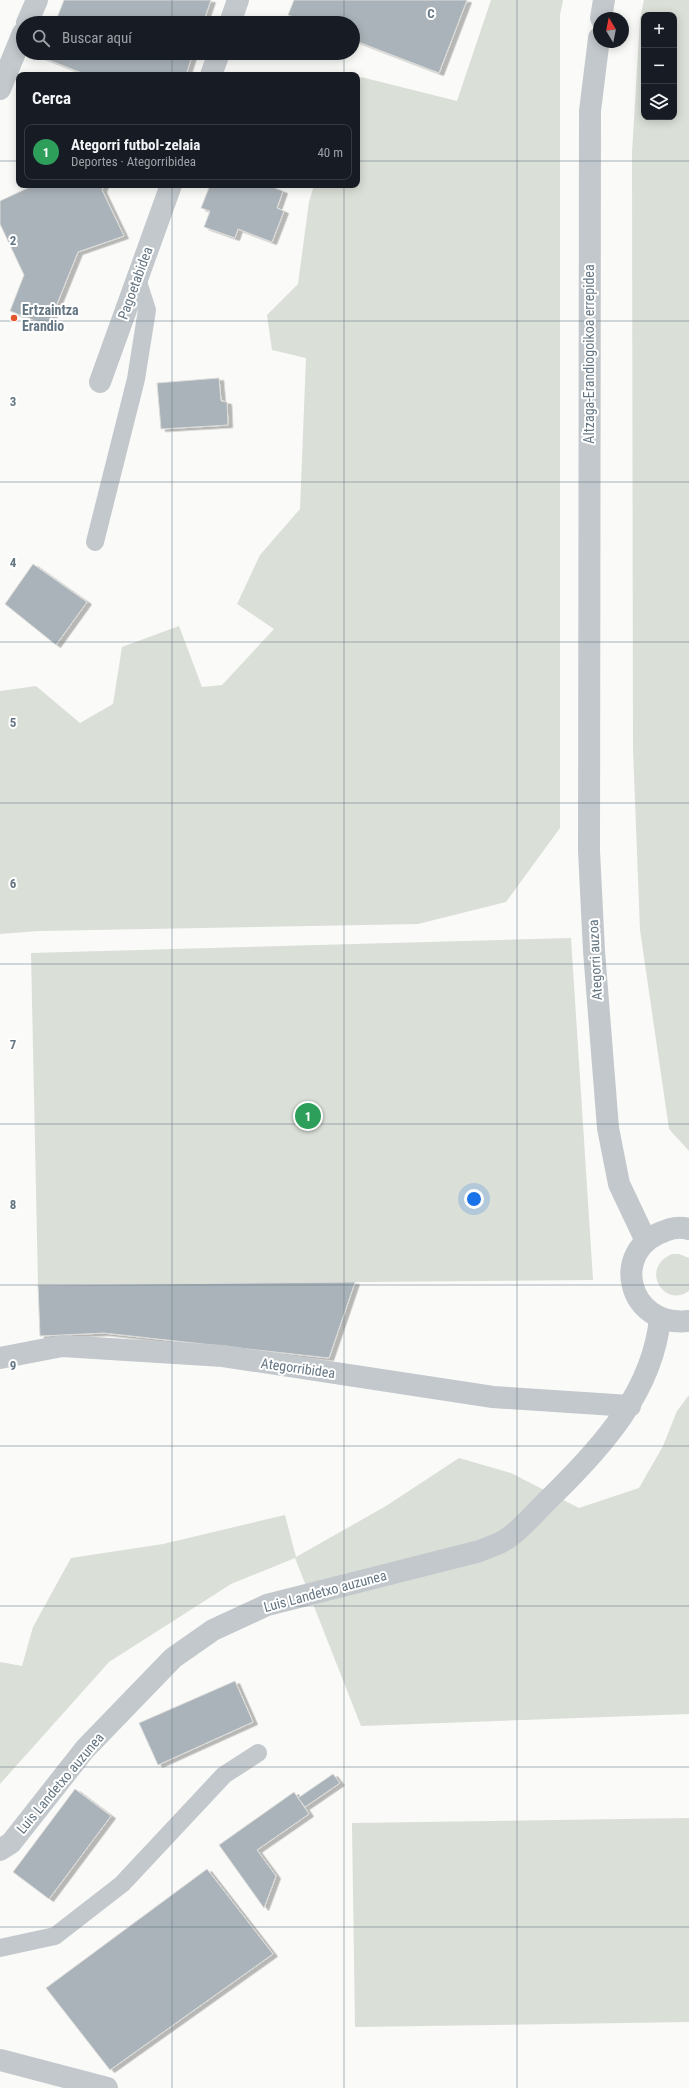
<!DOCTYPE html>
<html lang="es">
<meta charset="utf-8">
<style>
body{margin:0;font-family:"Roboto Condensed",sans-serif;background:#242831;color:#f1f3f6}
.controls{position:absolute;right:12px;top:12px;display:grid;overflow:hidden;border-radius:8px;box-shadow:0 2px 10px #0003}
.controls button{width:36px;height:36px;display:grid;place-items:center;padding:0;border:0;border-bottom:1px solid #363941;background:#171b24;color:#f1f3f6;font:20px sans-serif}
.compass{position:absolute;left:593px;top:12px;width:36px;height:36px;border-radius:50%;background:#171b24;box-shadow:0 2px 10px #0003;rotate:350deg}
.you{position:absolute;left:474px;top:1199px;width:14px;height:14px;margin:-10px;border:3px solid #fff;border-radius:50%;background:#1a73e8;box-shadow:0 0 0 6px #1a73e833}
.badge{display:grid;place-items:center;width:26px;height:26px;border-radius:50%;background:#e4572e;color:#fff;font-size:13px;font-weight:700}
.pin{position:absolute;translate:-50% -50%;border:2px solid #fff;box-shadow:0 1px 4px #0006}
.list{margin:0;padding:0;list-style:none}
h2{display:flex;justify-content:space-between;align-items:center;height:52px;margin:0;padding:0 16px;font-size:17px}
h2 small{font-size:13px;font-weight:400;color:#9ea1a6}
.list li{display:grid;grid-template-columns:26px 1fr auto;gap:12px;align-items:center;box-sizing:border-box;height:56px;margin:0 8px 8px;padding:0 8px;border:1px solid #363941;border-radius:8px}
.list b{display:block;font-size:15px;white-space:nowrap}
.list p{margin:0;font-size:13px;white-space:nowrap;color:#9ea1a6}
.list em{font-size:13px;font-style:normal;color:#9ea1a6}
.icon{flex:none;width:22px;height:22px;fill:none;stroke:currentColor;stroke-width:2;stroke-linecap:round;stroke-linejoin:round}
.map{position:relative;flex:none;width:689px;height:2088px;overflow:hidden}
.search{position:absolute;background:#171b24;box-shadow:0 2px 10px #0003;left:16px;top:16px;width:344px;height:44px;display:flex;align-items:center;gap:10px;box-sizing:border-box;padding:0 14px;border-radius:22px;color:#9ea1a6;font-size:15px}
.panel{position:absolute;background:#171b24;box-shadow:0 2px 10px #0003;left:16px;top:72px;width:344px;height:116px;border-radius:8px}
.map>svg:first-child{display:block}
.green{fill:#dadfd7;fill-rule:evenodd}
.building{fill:#aab3b9;stroke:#dcdcda;filter:url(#shadow)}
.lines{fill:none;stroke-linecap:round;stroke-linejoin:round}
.lane{stroke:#c3c8cc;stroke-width:18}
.street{stroke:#c3c8cc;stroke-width:22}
.grid{fill:none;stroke:#657683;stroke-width:1;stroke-opacity:0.55}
.poi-dot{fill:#e4572e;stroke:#fff;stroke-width:1.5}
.labels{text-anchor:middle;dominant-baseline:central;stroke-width:4;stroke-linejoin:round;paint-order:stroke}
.street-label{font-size:14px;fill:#657683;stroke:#fff}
.poi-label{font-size:14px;font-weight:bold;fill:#657683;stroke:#fff;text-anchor:start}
.grid-label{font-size:13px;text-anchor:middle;font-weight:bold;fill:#657683;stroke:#fff;stroke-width:4;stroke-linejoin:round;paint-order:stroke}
</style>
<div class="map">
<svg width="689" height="2088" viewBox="0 0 689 2088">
<defs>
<filter id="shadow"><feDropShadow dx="4.5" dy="2.5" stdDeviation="0" flood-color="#0004"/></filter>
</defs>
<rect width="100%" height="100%" fill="#fafaf8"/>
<!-- green -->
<g class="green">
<path d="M 491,0 L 563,0 L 560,15 L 560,828 L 506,902 L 418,924 L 38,931 L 0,934 L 0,691 L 36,686 L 80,723 L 113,704 L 122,647 L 179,626 L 202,687 L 222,685 L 274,629 L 237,604 L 260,555 L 300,509 L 306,358 L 272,350 L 267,315 L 298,284 L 309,202 L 314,185 L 357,185 L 357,83 L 361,77 L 457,101 Z"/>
<path d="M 644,0 L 689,0 L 689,1151 L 669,1129 L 640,930 L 633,748 L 632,153 L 640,19 ZM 644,15 L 674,15 L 674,117 L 644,117 Z"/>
<path d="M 571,938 L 593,1280 L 38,1285 L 31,953 Z"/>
<path d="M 672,1254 L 679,1254 L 689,1258 L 689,1291 C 664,1309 639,1268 672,1254 Z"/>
<path d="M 689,1395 L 689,1714 L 361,1726 L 295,1558 L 231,1584 L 109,1662 L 0,1784 L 0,1662 L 22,1666 L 33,1627 L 71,1558 L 163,1544 L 285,1515 L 296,1557 L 386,1506 L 459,1458 L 511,1473 L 579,1508 L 639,1488 L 663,1446 L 677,1411 Z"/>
<path d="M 689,1818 L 689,2022 L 355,2027 L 352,1823 Z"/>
</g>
<!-- building -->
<g class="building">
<path d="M 64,0 L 211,0 L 203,23 L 55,23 Z"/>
<path d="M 294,0 L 467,0 L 439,73 L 353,40 L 353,23 L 308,23 L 288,15 Z"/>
<path d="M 43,53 L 193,53 L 186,75 L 87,75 L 41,57 Z"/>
<path d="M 34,185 L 104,185 L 102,190 L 124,236 L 78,252 L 48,326 L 10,311 L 24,275 L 0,224 L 0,201 Z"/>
<path d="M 210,185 L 267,185 L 283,191 L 277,208 L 284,211 L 272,242 L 238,229 L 235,238 L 204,227 L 210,211 L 201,208 Z"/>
<path d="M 219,378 L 221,401 L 227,402 L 228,425 L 161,429 L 157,383 Z"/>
<path d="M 33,564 L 87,602 L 56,645 L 5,604 Z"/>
<path d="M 355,1282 L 329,1358 L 104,1333 L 40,1336 L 38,1285 Z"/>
<path d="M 235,1681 L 253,1722 L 158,1765 L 139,1723 Z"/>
<path d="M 333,1774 L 340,1783 L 305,1807 L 298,1798 Z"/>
<path d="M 75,1789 L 111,1816 L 49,1899 L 13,1872 Z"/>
<path d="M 294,1792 L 309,1814 L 257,1850 L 276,1876 L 264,1908 L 219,1845 Z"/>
<path d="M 207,1869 L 273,1954 L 110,2070 L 46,1988 Z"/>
</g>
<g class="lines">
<!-- lane -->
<g class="lane">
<path d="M 95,542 L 136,379 L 147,310 L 137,279"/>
<path d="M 0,1948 L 55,1936 L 122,1884 L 224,1775 L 258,1753"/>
</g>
<!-- street -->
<g class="street">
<path d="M 601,18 L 604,0"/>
<path d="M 27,23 L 37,0"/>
<path d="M 230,23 L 238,0"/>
<path d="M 599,38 L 590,111 L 589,851 L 594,951 L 608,1128 L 619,1184 L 646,1241"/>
<path d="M 211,75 L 219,53"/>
<path d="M 0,89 L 23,33"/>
<path d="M 100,382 L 171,185"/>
<path d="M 689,1229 C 681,1227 672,1228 665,1231 C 609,1249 627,1328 689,1321"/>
<path d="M 0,1358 L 62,1346 L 223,1356 L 493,1397 L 630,1406"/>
<path d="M 0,1850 L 11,1843 L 85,1749 L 173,1658 L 213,1630 L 267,1605 L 480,1551 C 489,1547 500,1544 508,1538 C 523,1528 538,1509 552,1496 C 602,1447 653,1391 660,1318"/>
<path d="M 0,2060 L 107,2088"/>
</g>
</g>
<!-- grid -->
<path class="grid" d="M 172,0 L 172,23M 344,0 L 344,23M 517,0 L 517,2088M 172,53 L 172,75M 344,53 L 344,75M 0,161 L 19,161M 357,161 L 689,161M 172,185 L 172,2088M 344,185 L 344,2088M 0,321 L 689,321M 0,482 L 689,482M 0,642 L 689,642M 0,803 L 689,803M 0,964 L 689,964M 0,1124 L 689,1124M 0,1285 L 689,1285M 0,1446 L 689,1446M 0,1606 L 689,1606M 0,1767 L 689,1767M 0,1927 L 689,1927"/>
<!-- markers -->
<circle class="poi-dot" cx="14" cy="318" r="4"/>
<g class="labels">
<!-- street labels -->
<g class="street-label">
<text transform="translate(135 283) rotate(-70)">Pagoetabidea</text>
<text transform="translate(589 354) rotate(-90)">Altzaga-Erandiogoikoa errepidea</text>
<text transform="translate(595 960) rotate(-93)">Ategorri auzoa</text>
<text transform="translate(298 1368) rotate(8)">Ategorribidea</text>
<text transform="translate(325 1591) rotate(-15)">Luis Landetxo auzunea</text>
<text transform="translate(60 1783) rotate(-50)">Luis Landetxo auzunea</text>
</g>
<!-- poi labels -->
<g class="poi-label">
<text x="22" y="310">Ertzaintza<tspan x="22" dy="16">Erandio</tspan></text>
</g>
</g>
<g class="grid-label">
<text x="431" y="18">C</text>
<text x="13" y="245">2</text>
<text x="13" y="406">3</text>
<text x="13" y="567">4</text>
<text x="13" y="727">5</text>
<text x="13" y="888">6</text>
<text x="13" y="1049">7</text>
<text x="13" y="1209">8</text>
<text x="13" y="1370">9</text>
</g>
</svg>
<div class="controls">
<button>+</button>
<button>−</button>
<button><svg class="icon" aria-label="layers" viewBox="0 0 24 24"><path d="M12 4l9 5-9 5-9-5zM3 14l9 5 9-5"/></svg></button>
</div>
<svg class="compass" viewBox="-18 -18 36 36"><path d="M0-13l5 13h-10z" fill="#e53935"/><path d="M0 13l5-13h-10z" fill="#9ea1a6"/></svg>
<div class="you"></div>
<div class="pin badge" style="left:308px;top:1116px;background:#2e9e5b">1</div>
<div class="search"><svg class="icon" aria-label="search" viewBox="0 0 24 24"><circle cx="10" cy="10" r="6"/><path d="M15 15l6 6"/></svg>Buscar aquí</div>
<section class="panel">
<h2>Cerca<small></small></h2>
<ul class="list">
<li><span class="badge" style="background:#2e9e5b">1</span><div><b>Ategorri futbol-zelaia</b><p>Deportes · Ategorribidea</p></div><em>40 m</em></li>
</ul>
</section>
</div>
